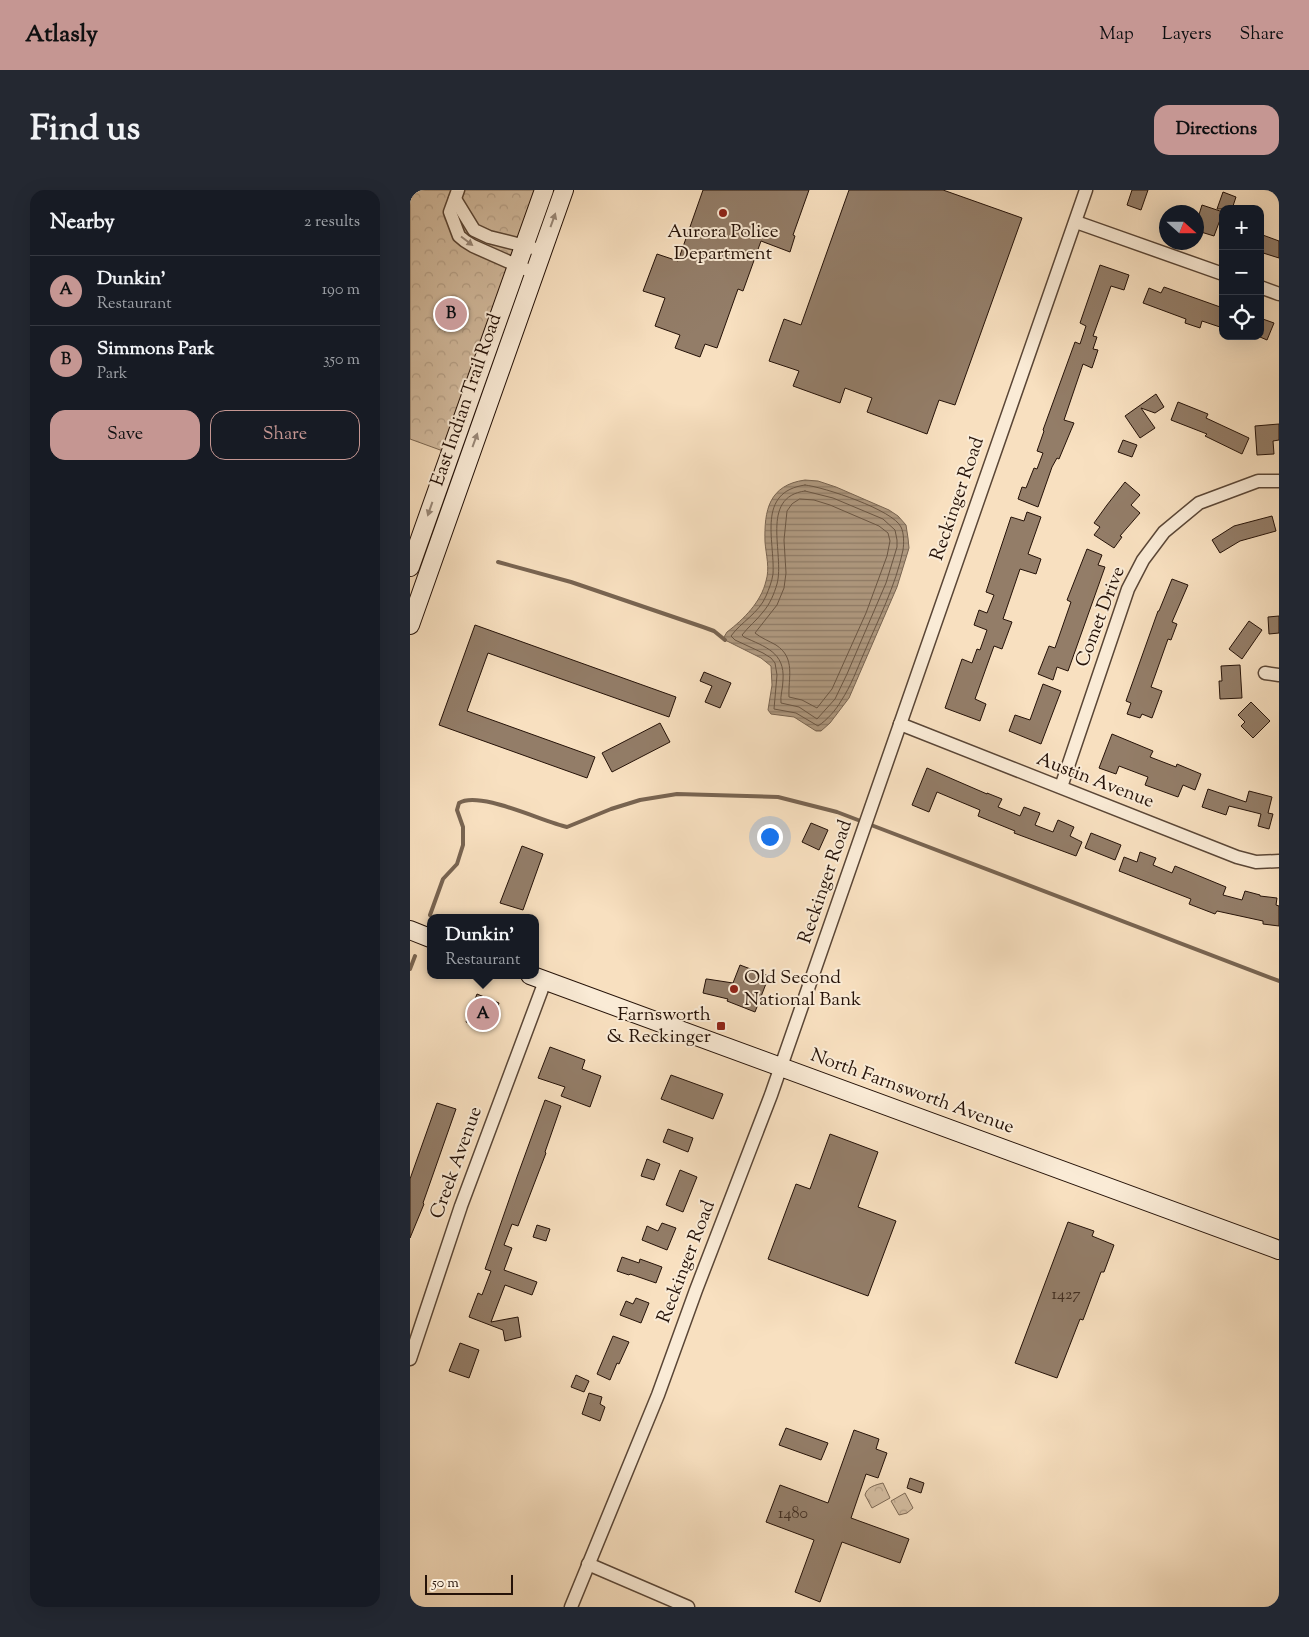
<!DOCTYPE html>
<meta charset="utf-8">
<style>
body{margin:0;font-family:"Sorts Mill Goudy",serif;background:#242831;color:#f1f3f6}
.controls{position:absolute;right:15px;top:15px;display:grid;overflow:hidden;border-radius:10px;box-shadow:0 5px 20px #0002}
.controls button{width:45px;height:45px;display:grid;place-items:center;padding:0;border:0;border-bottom:1px solid #363941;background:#171b24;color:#f1f3f6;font:25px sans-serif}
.compass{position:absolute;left:749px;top:15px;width:45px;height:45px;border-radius:50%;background:#171b24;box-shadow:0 5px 20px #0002;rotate:111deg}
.scale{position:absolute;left:15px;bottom:12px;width:88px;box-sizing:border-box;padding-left:5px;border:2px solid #251208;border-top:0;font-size:14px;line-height:18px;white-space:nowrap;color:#251208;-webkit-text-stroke:4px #faebd6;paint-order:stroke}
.you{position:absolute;left:359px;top:646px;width:18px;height:18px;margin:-12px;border:4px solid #fff;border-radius:50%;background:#1a73e8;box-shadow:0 0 0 8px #1a73e833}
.badge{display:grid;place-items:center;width:32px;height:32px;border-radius:50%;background:#c59692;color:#111;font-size:16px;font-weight:700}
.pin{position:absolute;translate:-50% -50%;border:2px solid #fff;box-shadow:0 1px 5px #0006}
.popup{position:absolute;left:17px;top:724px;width:112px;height:65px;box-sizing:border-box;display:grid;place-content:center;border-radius:10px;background:#171b24;filter:drop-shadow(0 1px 4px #0005);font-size:16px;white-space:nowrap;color:#9ea1a6}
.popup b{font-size:19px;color:#f1f3f6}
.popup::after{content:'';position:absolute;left:50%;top:100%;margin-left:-10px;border:10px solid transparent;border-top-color:#171b24}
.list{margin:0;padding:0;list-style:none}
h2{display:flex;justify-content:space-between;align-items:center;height:65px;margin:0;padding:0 20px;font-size:21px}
h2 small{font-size:16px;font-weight:400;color:#9ea1a6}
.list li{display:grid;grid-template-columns:32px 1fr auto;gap:15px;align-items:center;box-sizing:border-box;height:70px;padding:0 20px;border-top:1px solid #363941}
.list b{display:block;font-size:19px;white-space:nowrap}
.list p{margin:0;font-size:16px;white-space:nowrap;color:#9ea1a6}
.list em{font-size:16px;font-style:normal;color:#9ea1a6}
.actions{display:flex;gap:10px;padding:15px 20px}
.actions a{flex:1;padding:11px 0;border:1px solid #c59692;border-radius:15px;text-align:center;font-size:18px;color:#c59692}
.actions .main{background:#c59692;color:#111}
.icon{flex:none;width:28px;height:28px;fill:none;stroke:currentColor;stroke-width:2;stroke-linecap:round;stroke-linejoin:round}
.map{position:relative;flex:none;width:869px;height:1417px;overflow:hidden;border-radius:15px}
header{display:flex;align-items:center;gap:30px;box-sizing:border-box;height:70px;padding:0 25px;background:#c59692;color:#111}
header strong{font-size:24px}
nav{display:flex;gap:28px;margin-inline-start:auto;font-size:18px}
.intro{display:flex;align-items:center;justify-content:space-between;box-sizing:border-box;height:120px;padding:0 30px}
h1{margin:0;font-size:35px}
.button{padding:12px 22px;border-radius:15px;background:#c59692;color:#111;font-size:18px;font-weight:700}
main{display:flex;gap:30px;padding:0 30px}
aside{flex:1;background:#171b24;border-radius:15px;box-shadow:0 5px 20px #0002}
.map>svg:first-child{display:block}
.grass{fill:url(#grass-tufts);stroke:#7c6854}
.forest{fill:url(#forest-crowns);stroke:#7c6854}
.water{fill:url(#water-rules);stroke:#786451}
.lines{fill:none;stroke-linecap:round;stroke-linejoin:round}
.shore{stroke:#6a5644;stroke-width:1}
.stream{stroke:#786451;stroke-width:4}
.building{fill:#937d68;stroke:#251208}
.street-casing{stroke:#5a4636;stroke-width:15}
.secondary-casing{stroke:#251208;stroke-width:20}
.street{stroke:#faebd6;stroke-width:12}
.secondary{stroke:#faebd6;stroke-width:18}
.oneway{fill:#9a8979}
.poi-dot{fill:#8f2418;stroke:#faebd6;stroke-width:2}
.labels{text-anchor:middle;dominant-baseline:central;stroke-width:4;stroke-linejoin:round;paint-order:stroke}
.number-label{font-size:16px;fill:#402d20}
.poi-label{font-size:19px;fill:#251208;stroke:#faebd6}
.street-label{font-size:19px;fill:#251208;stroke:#faebd6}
</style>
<header>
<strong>Atlasly</strong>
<nav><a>Map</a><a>Layers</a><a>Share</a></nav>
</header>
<div class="intro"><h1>Find us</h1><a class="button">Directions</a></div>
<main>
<aside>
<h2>Nearby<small>2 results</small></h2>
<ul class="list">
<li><span class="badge">A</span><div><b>Dunkin'</b><p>Restaurant</p></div><em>190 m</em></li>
<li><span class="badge">B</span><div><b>Simmons Park</b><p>Park</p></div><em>350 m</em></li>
</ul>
<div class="actions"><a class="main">Save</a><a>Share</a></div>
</aside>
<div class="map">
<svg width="869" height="1417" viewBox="0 0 869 1417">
<defs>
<pattern id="grass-tufts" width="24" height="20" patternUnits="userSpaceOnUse" patternTransform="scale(1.25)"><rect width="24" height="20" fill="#d4bda1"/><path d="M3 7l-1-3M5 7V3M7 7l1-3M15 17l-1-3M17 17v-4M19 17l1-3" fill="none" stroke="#b6a189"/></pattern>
<pattern id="forest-crowns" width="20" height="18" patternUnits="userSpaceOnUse" patternTransform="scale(1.25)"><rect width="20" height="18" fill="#d4bda1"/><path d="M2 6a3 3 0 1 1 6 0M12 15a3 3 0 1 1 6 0" fill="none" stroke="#b6a189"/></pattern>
<pattern id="water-rules" width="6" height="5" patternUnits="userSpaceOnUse" patternTransform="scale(1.25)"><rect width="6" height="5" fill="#b09a81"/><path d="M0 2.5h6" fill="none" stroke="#8f7c68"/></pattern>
</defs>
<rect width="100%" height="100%" fill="#f8e0c0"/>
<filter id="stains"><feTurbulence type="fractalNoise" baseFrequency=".004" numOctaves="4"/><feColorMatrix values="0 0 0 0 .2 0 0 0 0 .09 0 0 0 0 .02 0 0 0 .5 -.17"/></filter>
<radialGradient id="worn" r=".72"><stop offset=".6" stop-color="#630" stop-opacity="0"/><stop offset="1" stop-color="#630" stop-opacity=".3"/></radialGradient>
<!-- grass -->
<path class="grass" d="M 48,263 L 50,264 L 42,294 L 18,359 L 14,364 Z"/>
<!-- forest -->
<g class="forest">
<path d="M 0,0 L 127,0 L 33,261 L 0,249 Z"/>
<path d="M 473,1293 L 480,1308 L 462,1318 L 455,1305 C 457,1297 465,1295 473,1293 Z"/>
<path d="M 495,1303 L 503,1318 L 497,1323 L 489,1325 L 481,1311 Z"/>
</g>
<!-- water -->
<path class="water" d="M 395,290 L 408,291 L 426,297 L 479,320 L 488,326 L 496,335 L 498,348 L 499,358 L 487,397 L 439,508 L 420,533 L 411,541 L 406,541 L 384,527 L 361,524 L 358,520 L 362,495 L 361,476 L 351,468 L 315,450 L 314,447 L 317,442 C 334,429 351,412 356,391 C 360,378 356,365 355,352 C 354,320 359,295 395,290 Z"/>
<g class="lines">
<!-- shore -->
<g class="shore">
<path d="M 395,295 C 414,297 483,320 491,337 C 494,343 494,353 493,360 C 486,395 468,430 454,463 C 447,479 441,496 431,511 C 426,520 417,530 408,536 L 386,523 L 364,519 L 367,485 L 365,473 L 361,468 L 353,463 L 325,450 L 321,446 C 331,432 349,423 356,406 C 359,399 362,391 363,384 C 365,350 346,302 395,295 Z"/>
<path d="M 395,301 L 423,308 L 473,329 L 485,340 L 487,350 L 487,357 L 476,393 L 437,484 L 425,509 L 407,529 L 389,517 L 371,513 C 370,506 373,498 373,490 C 375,462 355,457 334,447 L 332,445 C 338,437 347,430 353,422 C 360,414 364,404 367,394 C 375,364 349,307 395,301 Z"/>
<path d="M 390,309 L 404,310 L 420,315 L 469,336 L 478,343 L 480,351 L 477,366 L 456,423 L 422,499 L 407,518 L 392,510 L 379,507 C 378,488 386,468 366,455 C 359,451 351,448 345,443 L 367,415 L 374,398 L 376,383 L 374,350 L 377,321 L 382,314 Z"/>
</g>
<!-- stream -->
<g class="stream">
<path d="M 88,372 L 161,392 L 293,437 L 304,441 L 315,450"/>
<path d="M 20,725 L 33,689 L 47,674 L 53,655 L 53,637 L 47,620 L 49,613 C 69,600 133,632 157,637 L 201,619 L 230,610 L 267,604 L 368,607 L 427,622 L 869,791"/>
<path d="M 0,779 L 5,766"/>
</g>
</g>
<!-- building -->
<g class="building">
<path d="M 293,0 L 399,0 L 383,45 L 385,46 L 380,62 L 351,51 L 333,101 L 328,99 L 307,158 L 295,154 L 290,167 L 265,158 L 270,145 L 245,136 L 255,108 L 233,101 L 247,64 L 268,71 Z"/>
<path d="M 439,0 L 533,0 L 612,28 L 545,215 L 529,210 L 517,244 L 457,222 L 462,208 L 435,198 L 430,213 L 383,196 L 389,181 L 359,171 L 374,129 L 391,135 Z"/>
<path d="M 722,0 L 738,0 L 731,20 L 717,15 Z"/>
<path d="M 813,2 L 826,7 L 822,19 L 807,19 Z"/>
<path d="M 792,15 L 813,22 L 804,46 L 791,42 L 793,37 L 786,34 Z"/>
<path d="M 850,44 L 869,51 L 869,68 L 850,62 Z"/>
<path d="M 690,75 L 719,85 L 714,100 L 701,96 L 683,146 L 687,147 L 683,159 L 688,160 L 682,178 L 673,174 L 654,230 L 664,233 L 649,269 L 647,268 L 642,277 L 628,317 L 608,309 L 612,297 L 616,298 L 624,278 L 627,279 L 633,263 L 627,261 L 634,241 L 633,240 L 665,152 L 670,154 L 676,136 L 670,133 Z"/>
<path d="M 754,97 L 813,118 L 813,138 L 792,131 L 790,138 L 775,133 L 776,129 L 733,113 L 739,98 L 751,103 Z"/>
<path d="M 850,128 L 864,133 L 857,150 L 850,147 Z"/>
<path d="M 746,204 L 754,217 L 745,223 L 731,218 L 745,238 L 730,248 L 715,226 Z"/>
<path d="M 768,212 L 798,224 L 796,228 L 839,248 L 832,264 L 795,246 L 797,244 L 761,230 Z"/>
<path d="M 869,234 L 869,250 L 863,251 L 864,264 L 847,265 L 845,236 Z"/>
<path d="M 713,250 L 727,255 L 722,267 L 708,262 Z"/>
<path d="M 715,292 L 730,305 L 721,315 L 730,323 L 710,346 L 712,347 L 704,358 L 684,345 L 690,337 L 684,333 L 697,315 Z"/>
<path d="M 617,322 L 631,327 L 618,364 L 631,369 L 626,384 L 610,379 L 593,429 L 602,432 L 592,459 L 584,456 L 565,509 L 576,514 L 570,531 L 535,518 L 552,469 L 562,473 L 567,459 L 570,460 L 577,440 L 564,435 L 569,420 L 577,423 L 584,405 L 576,402 L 601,327 L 614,331 Z"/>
<path d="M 862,326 L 866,341 L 830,351 L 810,363 L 802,350 L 824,336 Z"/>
<path d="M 677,359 L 692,365 L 688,375 L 695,377 L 658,481 L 647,477 L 643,490 L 628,484 L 639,456 L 645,458 L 661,412 L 657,410 Z"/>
<path d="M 762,389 L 778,395 L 762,432 L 767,434 L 761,450 L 758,449 L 741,497 L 752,501 L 742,528 L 732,524 L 730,528 L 717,524 L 721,513 L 716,511 L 748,421 L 749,421 Z"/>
<path d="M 869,426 L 869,443 L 859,444 L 858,427 Z"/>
<path d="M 839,431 L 852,440 L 832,469 L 819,459 Z"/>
<path d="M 65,435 L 266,507 L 259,527 L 78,463 L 57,521 L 185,567 L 177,588 L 29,535 Z"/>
<path d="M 830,475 L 832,508 L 810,509 L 809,491 L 812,491 L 811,476 Z"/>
<path d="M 294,482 L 321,493 L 310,518 L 295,512 L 302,496 L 290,491 Z"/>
<path d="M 633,494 L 651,501 L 631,554 L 599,541 L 605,525 L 620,530 Z"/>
<path d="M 841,512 L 860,531 L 843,548 L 831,536 L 835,532 L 828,525 Z"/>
<path d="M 250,533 L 260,552 L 202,582 L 192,563 Z"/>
<path d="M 702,544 L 743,561 L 740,567 L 766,577 L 767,574 L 791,584 L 785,600 L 773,595 L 768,607 L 735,595 L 738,587 L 709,576 L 706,584 L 689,578 Z"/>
<path d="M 517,578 L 577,604 L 577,603 L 592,609 L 588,617 L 610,626 L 614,617 L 630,623 L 625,635 L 643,642 L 648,630 L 664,637 L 660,646 L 672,652 L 666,666 L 604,643 L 605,641 L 568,626 L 570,620 L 527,602 L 519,622 L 502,615 Z"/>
<path d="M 798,599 L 836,612 L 839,601 L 862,607 L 858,623 L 863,624 L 859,639 L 848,636 L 851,624 L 819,616 L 816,625 L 792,617 Z"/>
<path d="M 401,633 L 418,640 L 409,660 L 392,652 Z"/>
<path d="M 681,643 L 711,655 L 705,670 L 675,658 Z"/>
<path d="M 112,656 L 133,664 L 113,720 L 90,713 Z"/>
<path d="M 730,662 L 746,668 L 743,675 L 762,683 L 765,676 L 816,697 L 813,705 L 832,710 L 835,701 L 850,705 L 850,706 L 867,708 L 866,715 L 869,716 L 869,736 L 853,734 L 853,731 L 807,721 L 805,724 L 779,714 L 781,709 L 709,681 L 714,667 L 727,672 Z"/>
<path d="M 330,775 L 359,786 L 345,822 L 317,811 L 318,809 L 293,803 L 296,789 L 297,789 L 323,793 Z"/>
<path d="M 67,804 L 89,813 L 84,829 L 83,828 L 78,840 L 56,832 Z"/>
<path d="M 140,857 L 175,870 L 172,879 L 191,886 L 180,917 L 151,906 L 155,897 L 128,888 Z"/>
<path d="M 261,885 L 313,904 L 303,929 L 251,909 Z"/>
<path d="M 135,910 L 151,916 L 135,962 L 136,963 L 108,1036 L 102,1034 L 94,1055 L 102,1058 L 94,1080 L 127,1092 L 122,1105 L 95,1095 L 81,1132 L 108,1127 L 111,1147 L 95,1151 L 93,1140 L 59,1127 L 68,1103 L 72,1105 L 81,1081 L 75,1079 L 107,987 Z"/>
<path d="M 27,913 L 46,919 L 13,1013 L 14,1014 L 0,1048 L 0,989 Z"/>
<path d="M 258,939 L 283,948 L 278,962 L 253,952 Z"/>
<path d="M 420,944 L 468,962 L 448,1017 L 486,1031 L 458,1106 L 358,1069 L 386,994 L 400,999 Z"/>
<path d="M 237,969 L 250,974 L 244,990 L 231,986 Z"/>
<path d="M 270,980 L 287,987 L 273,1022 L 256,1015 Z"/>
<path d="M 658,1032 L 684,1041 L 682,1046 L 704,1055 L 694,1082 L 691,1082 L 673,1130 L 670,1129 L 647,1188 L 605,1173 Z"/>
<path d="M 252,1033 L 266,1038 L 257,1060 L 232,1050 L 237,1036 L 248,1041 Z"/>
<path d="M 127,1035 L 140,1039 L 136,1051 L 123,1047 Z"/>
<path d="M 212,1067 L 229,1073 L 230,1069 L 252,1077 L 246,1093 L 220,1084 L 219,1085 L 207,1081 Z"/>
<path d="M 226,1108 L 239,1113 L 231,1133 L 210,1125 L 216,1111 L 223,1114 Z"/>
<path d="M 203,1146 L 219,1152 L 209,1174 L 207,1173 L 200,1190 L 187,1184 Z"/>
<path d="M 50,1153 L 69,1160 L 59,1188 L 39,1181 Z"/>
<path d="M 166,1185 L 179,1191 L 174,1202 L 161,1197 Z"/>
<path d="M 179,1203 L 192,1207 L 190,1214 L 195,1217 L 190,1231 L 172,1224 Z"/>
<path d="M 376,1238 L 418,1253 L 411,1270 L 369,1255 Z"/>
<path d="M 444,1240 L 469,1249 L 466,1259 L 477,1263 L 468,1288 L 456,1284 L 441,1328 L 499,1349 L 490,1373 L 432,1352 L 410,1412 L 385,1402 L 404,1350 L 356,1332 L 370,1295 L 418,1313 Z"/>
<path d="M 500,1288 L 514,1293 L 511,1303 L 497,1298 Z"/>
</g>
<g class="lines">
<defs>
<g id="street">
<path d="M 48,0 L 40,22 L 49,46 L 55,51 L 63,56 L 115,79"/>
<path d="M 45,9 L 64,40 L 79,47 L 123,58"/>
<path d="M 666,32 L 813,84"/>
<path d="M 850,97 L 869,104"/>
<path d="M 855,483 L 869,485"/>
<path d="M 490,534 L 827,667 L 846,672 L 869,671"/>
<path d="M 651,597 L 718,399 L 733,370 L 754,342 L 789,313 L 848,291 L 869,291"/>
<path d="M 0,1169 L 51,1016 L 135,791"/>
<path d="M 178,1374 L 278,1417"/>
<path d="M 161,1417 L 248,1205 L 286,1100 L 361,905 L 676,0"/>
</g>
<g id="secondary">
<path d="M 0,377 L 134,0"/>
<path d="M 0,435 L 154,0"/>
<path d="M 0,740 L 20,748"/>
<path d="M 120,785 L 869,1060"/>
</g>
</defs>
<!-- street casing -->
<use href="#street" class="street-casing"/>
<!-- secondary casing -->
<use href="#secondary" class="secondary-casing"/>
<!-- street -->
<use href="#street" class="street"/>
<!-- secondary -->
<use href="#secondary" class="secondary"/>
</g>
<!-- one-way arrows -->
<defs><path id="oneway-solid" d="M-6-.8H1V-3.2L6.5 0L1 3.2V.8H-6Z" transform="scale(1.25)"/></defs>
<g class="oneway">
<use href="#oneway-solid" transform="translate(143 30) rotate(-70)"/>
<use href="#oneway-solid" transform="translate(57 51) rotate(37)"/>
<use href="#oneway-solid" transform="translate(65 250) rotate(-70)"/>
<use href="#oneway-solid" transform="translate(20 319) rotate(109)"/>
</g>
<!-- markers -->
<g class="poi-dot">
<circle cx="313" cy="23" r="5"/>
<circle cx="324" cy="799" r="5"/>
<rect x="306" y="831" width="10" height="10" rx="2.5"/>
</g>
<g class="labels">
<!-- number labels -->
<g class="number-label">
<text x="656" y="1105">1427</text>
<text x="383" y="1324">1480</text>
</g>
<!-- poi labels -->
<g class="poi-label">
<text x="313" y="42">Aurora Police<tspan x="313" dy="22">Department</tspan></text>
<text x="334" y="788" text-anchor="start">Old Second<tspan x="334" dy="22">National Bank</tspan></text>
<text x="301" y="825" text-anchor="end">Farnsworth<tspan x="301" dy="22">&amp; Reckinger</tspan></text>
</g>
<!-- street labels -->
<g class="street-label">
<text transform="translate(57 210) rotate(-71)">East Indian Trail Road</text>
<text transform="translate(548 309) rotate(-71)">Reckinger Road</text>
<text transform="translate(691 427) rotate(-69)">Comet Drive</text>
<text transform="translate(685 591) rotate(21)">Austin Avenue</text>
<text transform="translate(416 692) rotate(-71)">Reckinger Road</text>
<text transform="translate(502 902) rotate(20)">North Farnsworth Avenue</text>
<text transform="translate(47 973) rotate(-70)">Creek Avenue</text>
<text transform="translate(277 1072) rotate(-69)">Reckinger Road</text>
</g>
</g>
<rect width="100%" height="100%" filter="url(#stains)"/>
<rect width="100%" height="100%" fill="url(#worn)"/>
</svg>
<div class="controls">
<button>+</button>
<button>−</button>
<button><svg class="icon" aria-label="locate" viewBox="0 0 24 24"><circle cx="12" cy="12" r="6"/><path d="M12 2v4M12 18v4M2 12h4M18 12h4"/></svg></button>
</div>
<svg class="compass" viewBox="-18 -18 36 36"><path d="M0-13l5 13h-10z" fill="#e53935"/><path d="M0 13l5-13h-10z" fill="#9ea1a6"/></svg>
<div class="scale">50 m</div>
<div class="you"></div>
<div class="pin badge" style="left:73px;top:824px">A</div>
<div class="popup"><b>Dunkin'</b>Restaurant</div>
<div class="pin badge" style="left:41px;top:124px">B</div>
</div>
</main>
